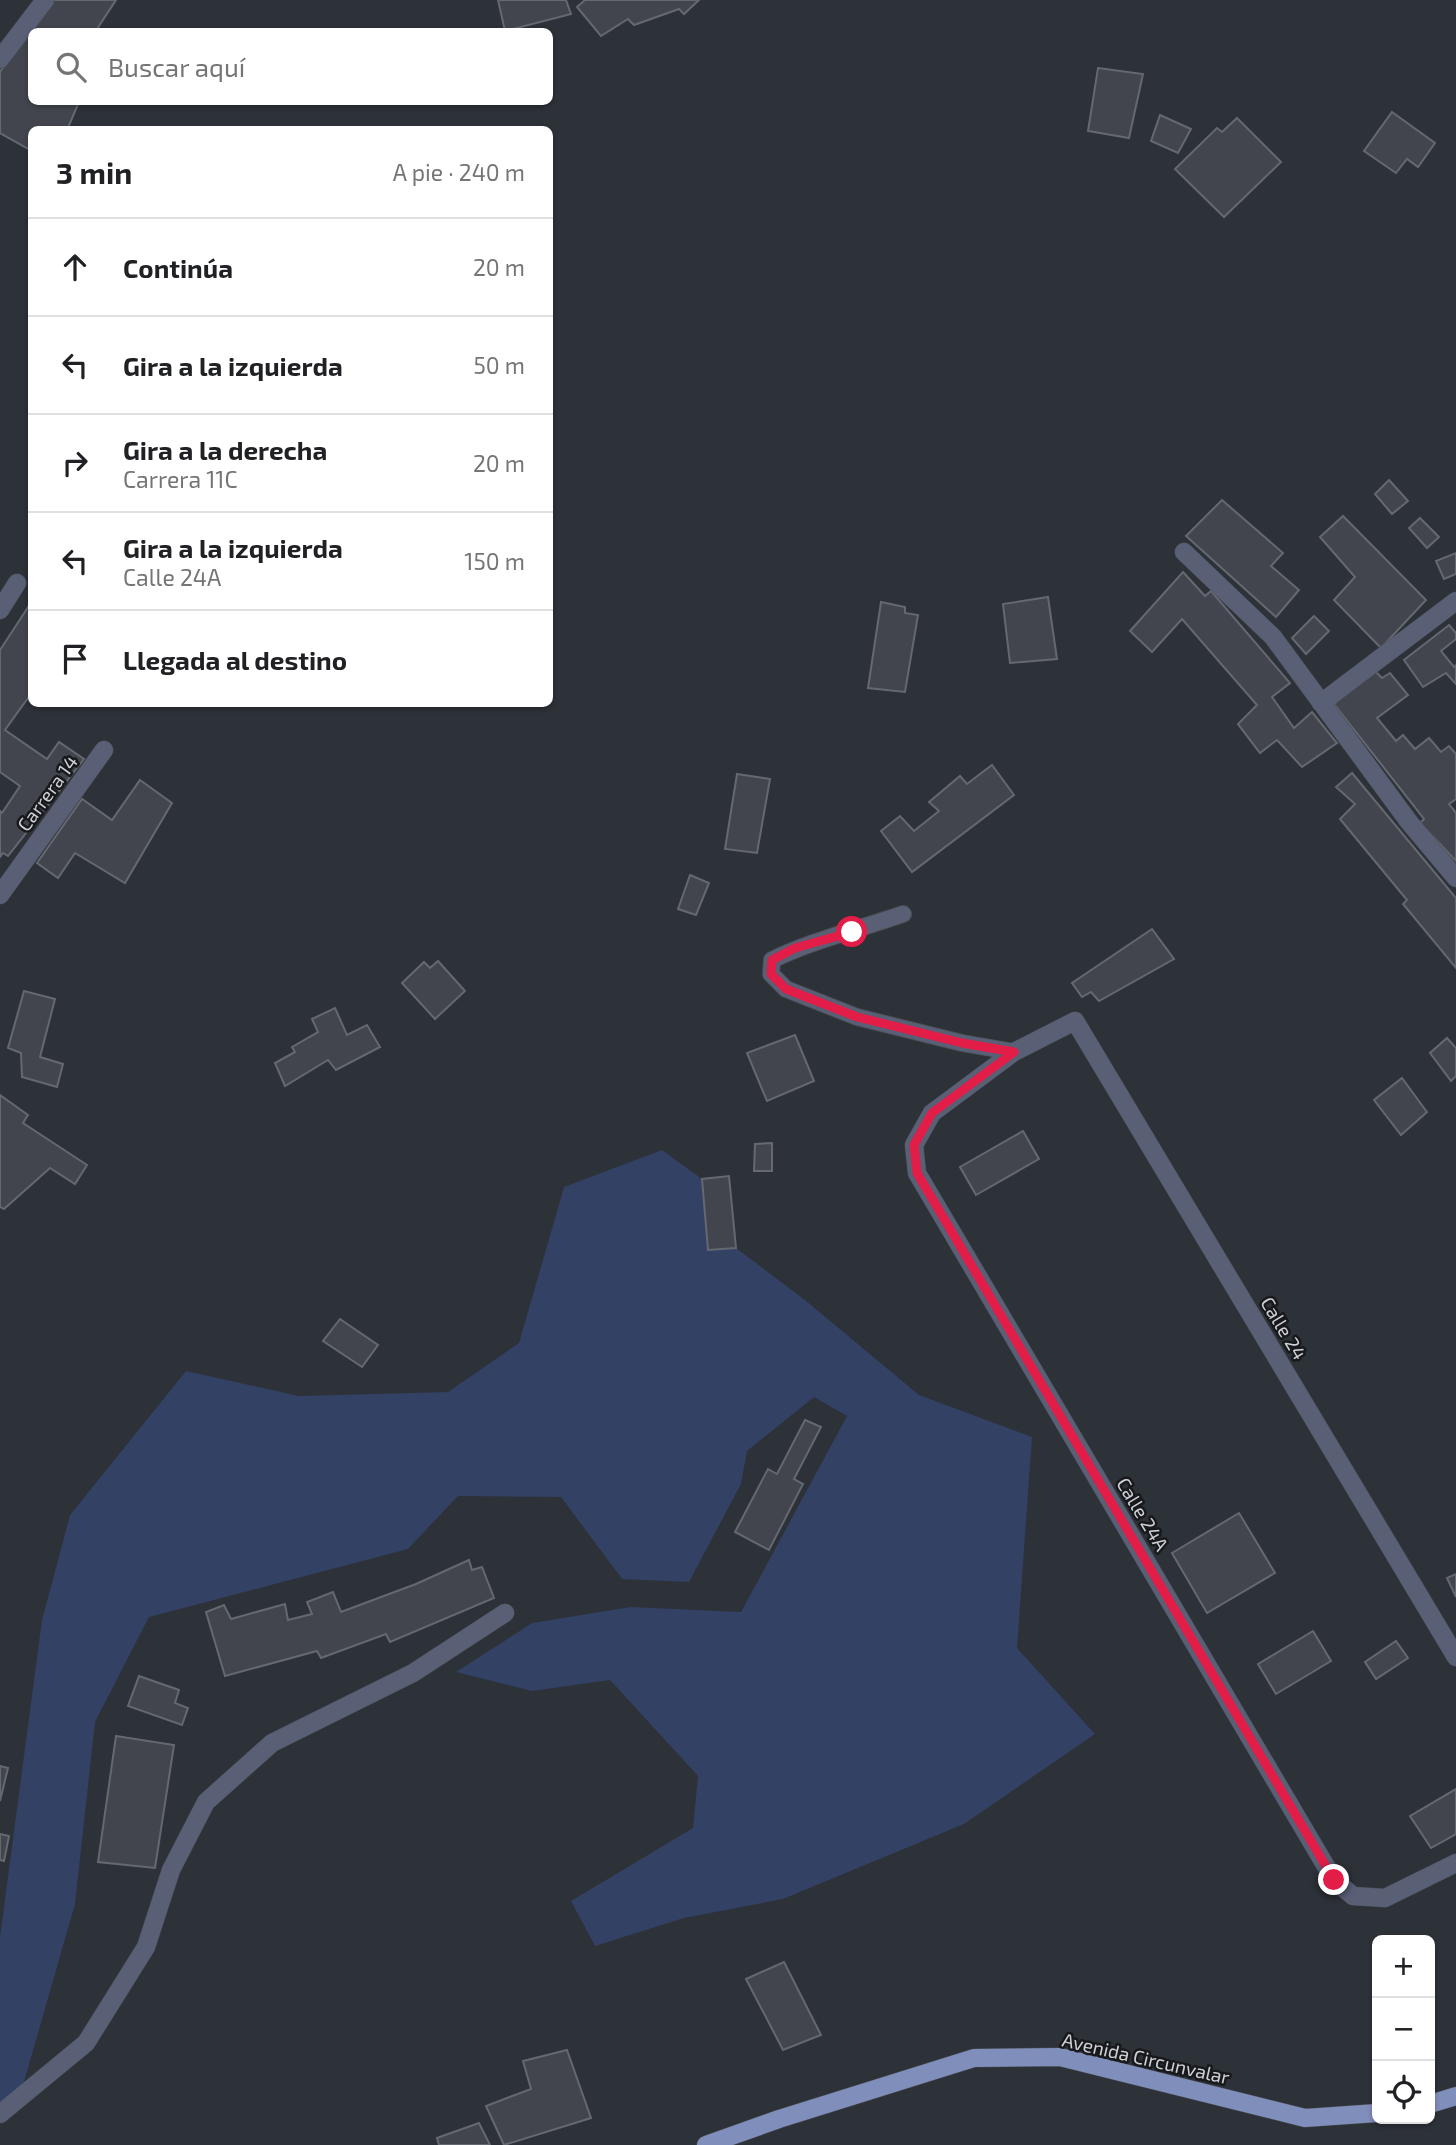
<!DOCTYPE html>
<html lang="es">
<meta charset="utf-8">
<style>
body{margin:0;font-family:"Exo 2",sans-serif;background:#f2f2f2;color:#202124}
.controls{position:absolute;right:21px;bottom:21px;display:grid;overflow:hidden;border-radius:10px;box-shadow:0 2px 5px #0004}
.controls button{width:63px;height:63px;display:grid;place-items:center;padding:0;border:0;border-bottom:2px solid #e0e0e0;background:#fff;color:#202124;font:35px sans-serif}
.stop{position:absolute;width:21px;height:21px;margin:-16px;border:5px solid #e11d48;border-radius:50%;background:#fff}
.stop.end{background:#e11d48;border-color:#fff;box-shadow:0 2px 7px #0008}
.list{margin:0;padding:0;list-style:none}
h2{display:flex;justify-content:space-between;align-items:center;height:91px;margin:0;padding:0 28px;font-size:30px}
h2 small{font-size:23px;font-weight:400;color:#757577}
.list li{display:grid;grid-template-columns:46px 1fr auto;gap:21px;align-items:center;box-sizing:border-box;height:98px;padding:0 28px;border-top:2px solid #e0e0e0}
.list b{display:block;font-size:26px;white-space:nowrap}
.list p{margin:0;font-size:23px;white-space:nowrap;color:#757577}
.list em{font-size:23px;font-style:normal;color:#757577}
.icon{flex:none;width:38px;height:38px;fill:none;stroke:currentColor;stroke-width:2;stroke-linecap:round;stroke-linejoin:round}
.map{position:relative;flex:none;width:1456px;height:2145px;overflow:hidden}
.search{position:absolute;background:#fff;box-shadow:0 2px 5px #0004;left:28px;top:28px;width:525px;height:77px;display:flex;align-items:center;gap:18px;box-sizing:border-box;padding:0 24px;border-radius:10px;color:#757577;font-size:26px}
.panel{position:absolute;background:#fff;box-shadow:0 2px 5px #0004;left:28px;top:126px;width:525px;height:581px;border-radius:10px}
.map>svg:first-child{display:block}
.green{fill:#324164}
.building{fill:#42454d;stroke:#646871;stroke-width:2}
.lines{fill:none;stroke-linecap:round;stroke-linejoin:round}
.lane-casing{stroke:#4a4e54;stroke-width:18}
.street-casing{stroke:#4a4e54;stroke-width:19}
.primary-casing{stroke:#4a4e54;stroke-width:19}
.lane{stroke:#596076;stroke-width:16}
.street{stroke:#596076;stroke-width:18}
.primary{stroke:#808ebb;stroke-width:18}
.route{stroke:#e11d48;stroke-width:9}
.labels{text-anchor:middle;dominant-baseline:central;stroke-width:5;stroke-linejoin:round;paint-order:stroke}
.street-label{font-size:19px;fill:#cfd1d6;stroke:#17191c}
</style>
<div class="map">
<svg width="1456" height="2145" viewBox="0 0 1456 2145">
<rect width="100%" height="100%" fill="#2d3138"/>
<!-- green -->
<path class="green" d="M 662,1150 L 702,1179 L 709,1250 L 736,1248 L 805,1300 L 919,1395 L 1032,1437 L 1017,1648 L 1095,1734 L 964,1824 L 783,1899 L 684,1918 L 595,1946 L 571,1901 L 693,1828 L 698,1776 L 610,1680 L 532,1691 L 456,1672 L 532,1623 L 631,1607 L 741,1612 L 847,1416 L 814,1397 L 747,1451 L 741,1484 L 689,1582 L 622,1579 L 561,1497 L 458,1496 L 408,1549 L 149,1617 L 95,1722 L 75,1904 L 22,2089 L 0,2103 L 0,1937 L 42,1620 L 70,1515 L 186,1371 L 299,1396 L 448,1392 L 519,1343 L 564,1187 Z"/>
<!-- building -->
<g class="building">
<path d="M 49,0 L 116,0 L 95,32 L 32,32 L 32,102 L 79,102 L 67,130 L 32,130 L 32,151 L 0,133 L 0,72 Z"/>
<path d="M 498,0 L 566,0 L 571,14 L 505,31 Z"/>
<path d="M 585,0 L 699,0 L 684,14 L 679,9 L 634,25 L 628,19 L 601,36 L 577,7 Z"/>
<path d="M 1098,68 L 1143,74 L 1129,138 L 1088,131 Z"/>
<path d="M 1392,112 L 1435,143 L 1418,167 L 1407,159 L 1396,173 L 1364,151 Z"/>
<path d="M 1160,115 L 1191,129 L 1178,153 L 1151,141 Z"/>
<path d="M 1237,118 L 1281,162 L 1224,217 L 1175,169 L 1217,128 L 1222,132 Z"/>
<path d="M 1389,480 L 1408,501 L 1392,514 L 1375,494 Z"/>
<path d="M 1222,500 L 1283,553 L 1271,566 L 1299,590 L 1276,617 L 1186,536 Z"/>
<path d="M 1343,516 L 1426,600 L 1381,648 L 1334,600 L 1355,577 L 1320,537 Z"/>
<path d="M 1420,518 L 1439,537 L 1427,548 L 1409,528 Z"/>
<path d="M 1456,553 L 1456,574 L 1444,579 L 1436,561 Z"/>
<path d="M 1183,572 L 1205,596 L 1211,591 L 1290,683 L 1272,697 L 1294,728 L 1312,712 L 1337,743 L 1302,767 L 1277,740 L 1260,753 L 1238,724 L 1257,705 L 1182,619 L 1152,652 L 1130,631 Z"/>
<path d="M 1048,597 L 1057,659 L 1010,663 L 1003,604 Z"/>
<path d="M 32,601 L 32,700 L 28,698 L 5,730 L 47,759 L 59,742 L 84,759 L 8,856 L 3,853 L 0,857 L 0,811 L 2,813 L 20,786 L 0,772 L 0,650 Z"/>
<path d="M 881,602 L 905,607 L 905,613 L 918,615 L 905,692 L 868,688 Z"/>
<path d="M 1314,616 L 1329,631 L 1306,654 L 1292,638 Z"/>
<path d="M 1449,625 L 1456,633 L 1456,639 L 1441,651 L 1454,667 L 1456,665 L 1456,684 L 1446,673 L 1423,687 L 1404,660 Z"/>
<path d="M 1375,671 L 1382,678 L 1390,673 L 1408,695 L 1377,718 L 1396,741 L 1403,735 L 1415,749 L 1429,738 L 1441,752 L 1449,746 L 1456,754 L 1456,799 L 1449,804 L 1456,813 L 1456,861 L 1420,823 L 1424,819 L 1334,704 Z"/>
<path d="M 992,765 L 1014,795 L 912,872 L 881,831 L 900,816 L 914,831 L 939,811 L 929,802 L 960,776 L 967,784 Z"/>
<path d="M 1352,773 L 1456,898 L 1456,968 L 1403,904 L 1407,900 L 1340,819 L 1355,804 L 1336,787 Z"/>
<path d="M 737,774 L 770,779 L 757,853 L 725,849 Z"/>
<path d="M 140,780 L 172,803 L 125,883 L 75,853 L 58,878 L 37,863 L 82,799 L 112,820 Z"/>
<path d="M 690,875 L 709,883 L 696,915 L 678,909 Z"/>
<path d="M 1152,929 L 1174,959 L 1099,1001 L 1091,992 L 1082,997 L 1072,983 Z"/>
<path d="M 438,961 L 465,991 L 435,1019 L 402,983 L 424,962 L 430,968 Z"/>
<path d="M 24,991 L 55,999 L 40,1057 L 63,1064 L 57,1087 L 22,1077 L 21,1053 L 8,1048 Z"/>
<path d="M 335,1008 L 347,1035 L 367,1025 L 380,1047 L 336,1070 L 328,1060 L 285,1086 L 275,1063 L 295,1052 L 292,1047 L 318,1032 L 312,1019 Z"/>
<path d="M 795,1035 L 814,1081 L 767,1101 L 747,1053 Z"/>
<path d="M 1447,1038 L 1456,1048 L 1456,1076 L 1451,1081 L 1430,1053 Z"/>
<path d="M 1402,1078 L 1427,1112 L 1401,1135 L 1374,1100 Z"/>
<path d="M 0,1095 L 28,1115 L 23,1123 L 87,1165 L 75,1184 L 50,1168 L 4,1209 L 0,1207 Z"/>
<path d="M 1023,1131 L 1039,1159 L 976,1195 L 960,1167 Z"/>
<path d="M 772,1143 L 772,1171 L 754,1171 L 755,1144 Z"/>
<path d="M 729,1176 L 736,1248 L 708,1250 L 702,1179 Z"/>
<path d="M 340,1319 L 378,1345 L 362,1367 L 323,1341 Z"/>
<path d="M 805,1420 L 821,1427 L 794,1479 L 803,1484 L 769,1550 L 735,1532 L 768,1469 L 777,1474 Z"/>
<path d="M 1239,1513 L 1275,1573 L 1207,1613 L 1172,1553 Z"/>
<path d="M 469,1560 L 472,1570 L 482,1567 L 494,1598 L 390,1642 L 386,1634 L 321,1658 L 317,1651 L 225,1676 L 206,1612 L 224,1605 L 231,1619 L 285,1604 L 288,1620 L 312,1614 L 307,1602 L 333,1592 L 341,1612 L 416,1584 Z"/>
<path d="M 1456,1574 L 1456,1597 L 1447,1578 Z"/>
<path d="M 1313,1631 L 1331,1661 L 1276,1694 L 1258,1664 Z"/>
<path d="M 1396,1641 L 1408,1658 L 1376,1679 L 1365,1662 Z"/>
<path d="M 139,1676 L 179,1690 L 175,1703 L 188,1708 L 182,1725 L 128,1706 Z"/>
<path d="M 116,1736 L 174,1745 L 155,1868 L 98,1862 Z"/>
<path d="M 0,1766 L 8,1768 L 0,1801 Z"/>
<path d="M 1456,1789 L 1456,1834 L 1431,1848 L 1410,1816 Z"/>
<path d="M 0,1834 L 9,1836 L 4,1861 L 0,1860 Z"/>
<path d="M 784,1962 L 821,2035 L 783,2050 L 746,1979 Z"/>
<path d="M 567,2050 L 591,2118 L 504,2145 L 486,2106 L 531,2089 L 523,2061 Z"/>
<path d="M 479,2123 L 490,2145 L 439,2145 L 437,2138 Z"/>
</g>
<g class="lines">
<defs>
<path id="lane" d="M 903,914 C 860,929 813,940 772,960 L 771,974 L 786,989 L 857,1017 L 962,1043 L 1014,1052"/>
<g id="street">
<path d="M 0,59 L 45,0"/>
<path d="M 1184,552 L 1273,637 L 1409,822 L 1456,878"/>
<path d="M 0,610 L 17,583"/>
<path d="M 1321,703 L 1456,601"/>
<path d="M 0,895 L 104,750"/>
<path d="M 1456,1657 L 1075,1021 L 1014,1052 L 932,1113 L 914,1145 L 917,1173 L 1334,1880 L 1353,1896 L 1385,1898 L 1456,1863"/>
<path d="M 0,2114 L 86,2043 L 146,1947 L 171,1870 L 206,1802 L 272,1743 L 413,1673 L 505,1613"/>
</g>
<g id="primary">
<path d="M 1430,2104 L 1456,2096"/>
<path d="M 706,2145 L 779,2119 L 974,2058 L 1060,2057 L 1305,2118 L 1377,2113"/>
</g>
</defs>
<!-- lane casing -->
<use href="#lane" class="lane-casing"/>
<!-- street casing -->
<use href="#street" class="street-casing"/>
<!-- primary casing -->
<use href="#primary" class="primary-casing"/>
<!-- lane -->
<use href="#lane" class="lane"/>
<!-- street -->
<use href="#street" class="street"/>
<!-- primary -->
<use href="#primary" class="primary"/>
</g>
<g class="lines">
<!-- route -->
<path class="route" d="M 852,932 L 795,948 L 772,960 L 771,974 L 786,989 L 857,1017 L 962,1043 L 1014,1052 L 932,1113 L 914,1145 L 917,1173 L 1334,1880"/>
</g>
<g class="labels">
<!-- street labels -->
<g class="street-label">
<text transform="translate(47 793) rotate(-54)">Carrera 14</text>
<text transform="translate(1284 1328) rotate(59)">Calle 24</text>
<text transform="translate(1143 1514) rotate(59)">Calle 24A</text>
<text transform="translate(1146 2058) rotate(13)">Avenida Circunvalar</text>
</g>
</g>
</svg>
<div class="controls">
<button>+</button>
<button>−</button>
<button><svg class="icon" aria-label="locate" viewBox="0 0 24 24"><circle cx="12" cy="12" r="6"/><path d="M12 2v4M12 18v4M2 12h4M18 12h4"/></svg></button>
</div>
<div class="stop" style="left:852px;top:932px"></div>
<div class="stop end" style="left:1334px;top:1880px"></div>
<div class="search"><svg class="icon" aria-label="search" viewBox="0 0 24 24"><circle cx="10" cy="10" r="6"/><path d="M15 15l6 6"/></svg>Buscar aquí</div>
<section class="panel">
<h2>3 min<small>A pie · 240 m</small></h2>
<ul class="list">
<li><svg class="icon" aria-label="ahead" viewBox="0 0 24 24"><path d="M12 20V5M6 11l6-6 6 6"/></svg><div><b>Continúa</b></div><em>20 m</em></li>
<li><svg class="icon" aria-label="left" viewBox="0 0 24 24"><path d="M17 20v-9H6M10 6l-5 5 5 5"/></svg><div><b>Gira a la izquierda</b></div><em>50 m</em></li>
<li><svg class="icon" aria-label="right" viewBox="0 0 24 24"><path d="M7 20v-9h11M14 6l5 5-5 5"/></svg><div><b>Gira a la derecha</b><p>Carrera 11C</p></div><em>20 m</em></li>
<li><svg class="icon" aria-label="left" viewBox="0 0 24 24"><path d="M17 20v-9H6M10 6l-5 5 5 5"/></svg><div><b>Gira a la izquierda</b><p>Calle 24A</p></div><em>150 m</em></li>
<li><svg class="icon" aria-label="arrive" viewBox="0 0 24 24"><path d="M6 21V4h12l-3 4 3 4H6"/></svg><div><b>Llegada al destino</b></div></li>
</ul>
</section>
</div>
